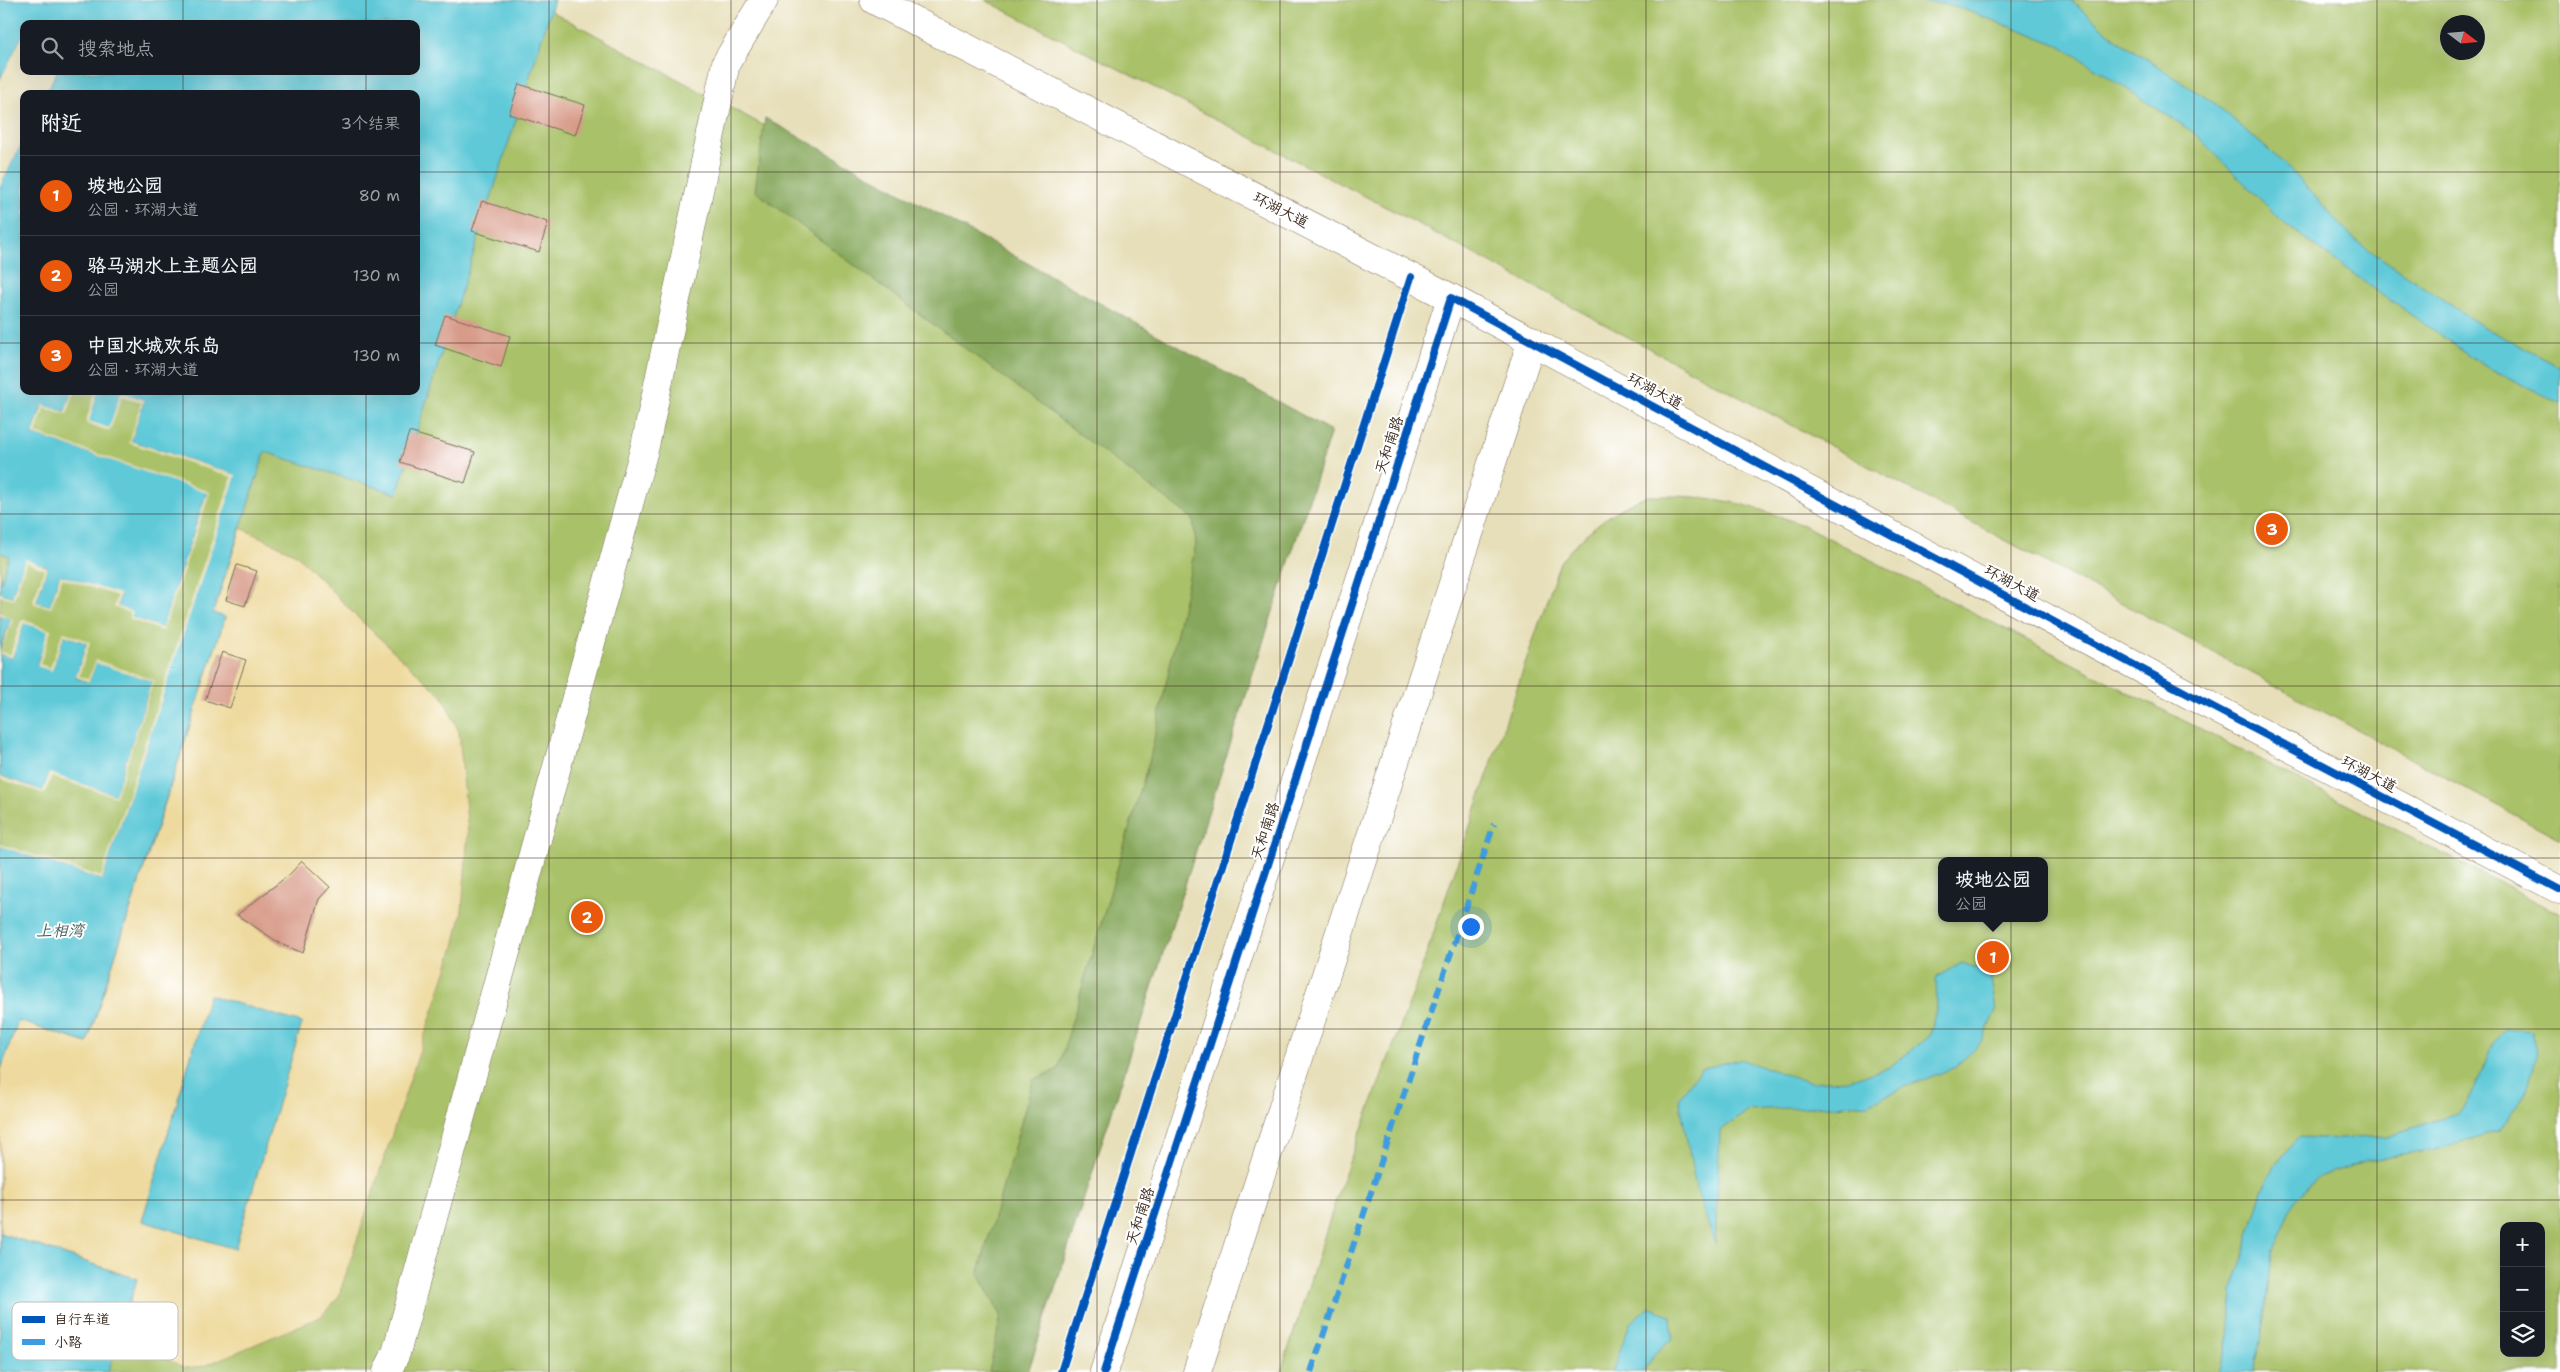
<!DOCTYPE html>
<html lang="zh">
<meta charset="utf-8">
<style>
body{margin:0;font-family:"Shantell Sans","LXGW WenKai TC",sans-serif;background:#20242c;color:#f1f3f6}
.controls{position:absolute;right:15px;bottom:15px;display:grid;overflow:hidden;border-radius:10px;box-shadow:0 5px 20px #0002}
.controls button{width:45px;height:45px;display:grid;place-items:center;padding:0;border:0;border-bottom:1px solid #363941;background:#171b24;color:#f1f3f6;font:25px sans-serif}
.compass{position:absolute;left:2440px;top:15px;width:45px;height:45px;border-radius:50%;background:#171b24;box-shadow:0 5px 20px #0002;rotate:106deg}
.you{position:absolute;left:1470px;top:926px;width:18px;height:18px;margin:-12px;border:4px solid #fff;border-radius:50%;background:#1a73e8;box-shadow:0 0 0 8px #1a73e833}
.badge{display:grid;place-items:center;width:32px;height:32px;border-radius:50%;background:#ea580c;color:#fff;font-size:16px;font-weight:700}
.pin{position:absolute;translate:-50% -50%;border:2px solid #fff;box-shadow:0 1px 5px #0006}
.popup{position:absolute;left:1938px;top:857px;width:110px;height:65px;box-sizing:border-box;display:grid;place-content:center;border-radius:10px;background:#171b24;filter:drop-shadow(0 1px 4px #0005);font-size:16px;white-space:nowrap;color:#9ea1a6}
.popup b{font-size:19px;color:#f1f3f6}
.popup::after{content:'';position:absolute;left:50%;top:100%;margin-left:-10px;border:10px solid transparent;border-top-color:#171b24}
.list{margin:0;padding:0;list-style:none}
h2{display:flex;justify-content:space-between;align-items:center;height:65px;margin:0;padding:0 20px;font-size:21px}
h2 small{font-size:16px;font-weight:400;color:#9ea1a6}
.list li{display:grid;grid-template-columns:32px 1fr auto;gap:15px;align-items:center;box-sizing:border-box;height:80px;padding:0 20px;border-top:1px solid #363941}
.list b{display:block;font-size:19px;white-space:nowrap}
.list p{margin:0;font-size:16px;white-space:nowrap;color:#9ea1a6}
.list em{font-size:16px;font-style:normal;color:#9ea1a6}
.icon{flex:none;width:28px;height:28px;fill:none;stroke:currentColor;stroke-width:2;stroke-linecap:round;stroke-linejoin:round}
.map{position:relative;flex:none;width:2560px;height:1372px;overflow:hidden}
.search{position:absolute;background:#171b24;box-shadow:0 5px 20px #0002;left:20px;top:20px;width:400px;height:55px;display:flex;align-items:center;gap:12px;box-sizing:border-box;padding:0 18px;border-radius:10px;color:#9ea1a6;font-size:19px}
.panel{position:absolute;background:#171b24;box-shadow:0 5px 20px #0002;left:20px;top:90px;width:400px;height:305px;border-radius:10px}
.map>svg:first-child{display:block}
.green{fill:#a9c167;stroke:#727642;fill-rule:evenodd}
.forest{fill:#86a75c;stroke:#60683d}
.sand{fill:#eeda9e;stroke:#94825e;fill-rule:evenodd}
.water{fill:#5ec9d8;stroke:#4c7a7b}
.pier{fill:#e7dfb9}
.building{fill:#d89b89}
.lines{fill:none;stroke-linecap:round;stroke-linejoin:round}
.minor-casing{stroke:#776954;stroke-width:29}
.minor{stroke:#fff;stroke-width:28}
.quiet{stroke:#3f9ce0;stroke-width:6;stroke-dasharray:12 6;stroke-linecap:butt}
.cycleway-casing{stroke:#fff;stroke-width:11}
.cycleway{stroke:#0057b8;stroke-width:8}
.grid{fill:none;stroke:#3b2a1e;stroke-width:1;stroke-opacity:0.55}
.labels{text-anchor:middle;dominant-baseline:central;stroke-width:4;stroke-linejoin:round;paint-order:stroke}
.street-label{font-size:15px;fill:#3b2a1e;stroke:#fff}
.water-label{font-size:16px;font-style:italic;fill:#47625f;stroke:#fff}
.key{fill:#fff;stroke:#c4bfbc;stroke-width:1}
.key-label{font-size:14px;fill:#3b2a1e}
</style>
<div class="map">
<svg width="2560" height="1372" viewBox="0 0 2560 1372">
<rect width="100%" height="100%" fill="#fff"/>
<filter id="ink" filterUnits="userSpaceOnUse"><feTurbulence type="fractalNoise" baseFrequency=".02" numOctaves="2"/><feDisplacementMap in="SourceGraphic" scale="10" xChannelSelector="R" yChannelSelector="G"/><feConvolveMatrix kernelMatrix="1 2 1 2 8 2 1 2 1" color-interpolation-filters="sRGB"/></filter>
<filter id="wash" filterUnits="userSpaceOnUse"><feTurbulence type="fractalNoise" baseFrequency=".0096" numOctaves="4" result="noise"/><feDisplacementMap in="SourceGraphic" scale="20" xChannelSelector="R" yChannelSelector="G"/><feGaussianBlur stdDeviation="1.12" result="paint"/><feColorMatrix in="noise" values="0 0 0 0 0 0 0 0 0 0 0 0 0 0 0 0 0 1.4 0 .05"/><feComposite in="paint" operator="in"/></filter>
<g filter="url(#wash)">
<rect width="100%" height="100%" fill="#e7dfb9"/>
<!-- green -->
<g class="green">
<path d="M 985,0 L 2560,0 L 2560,839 L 1409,219 ZM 2448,22 L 2478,22 L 2478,52 L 2448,52 Z"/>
<path d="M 551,11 L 1331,431 L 1028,1372 L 0,1372 L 0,462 L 43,405 L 59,391 L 416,391 L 416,114 Z"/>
<path d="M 1648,496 C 1714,495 1745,502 1805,526 L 2560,914 L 2560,1372 L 1281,1372 L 1342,1181 L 1411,999 L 1560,562 C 1585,532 1611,510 1648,496 ZM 1942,861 L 2044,861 L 2044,918 L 1942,918 ZM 2504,1226 L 2541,1226 L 2541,1353 L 2504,1353 Z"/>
</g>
<!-- forest -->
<path class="forest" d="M 765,118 L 1331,431 L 1028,1372 L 989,1372 L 1001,1315 L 978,1275 L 1033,1080 L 1058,1069 L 1150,758 L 1196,544 L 1193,519 L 755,191 Z"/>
<!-- sand -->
<path class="sand" d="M 241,528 L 296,554 L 356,616 L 443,697 L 459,732 L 468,833 L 462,911 L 454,947 L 338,1298 L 320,1317 L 204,1366 L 184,1368 L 120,1333 L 137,1279 L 0,1233 L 0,1072 L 18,1020 L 87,1043 L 225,618 L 213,613 ZM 237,565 L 257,572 L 246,606 L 226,600 ZM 221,652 L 246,660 L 230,707 L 206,700 ZM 290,874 L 330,887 L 319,899 L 303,953 L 281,944 L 237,915 Z"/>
<!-- water -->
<g class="water">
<path d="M 0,0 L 554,0 L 397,494 L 265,452 L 213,613 L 225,617 L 87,1043 L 18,1021 L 0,1072 L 0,846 L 102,880 L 235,475 L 131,441 L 144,400 L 121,393 L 109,429 L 88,421 L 98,391 L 416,391 L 416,94 L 46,94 L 57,71 L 416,71 L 416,24 L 24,24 L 24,33 L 0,80 Z"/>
<path d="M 1905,0 L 2070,0 L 2116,39 L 2217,105 L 2289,168 L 2356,241 L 2482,326 L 2560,367 L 2560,403 L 2483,365 L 2374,289 L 2285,224 L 2193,132 L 2061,46 L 1952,5 Z"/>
<path d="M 24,138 L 24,391 L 72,391 L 65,412 L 42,405 L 33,434 L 207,492 L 162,628 L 130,617 L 132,612 L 117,606 L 120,595 L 60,575 L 50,606 L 36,602 L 47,567 L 25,560 L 12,597 L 0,593 L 0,584 L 9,556 L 0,553 L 0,186 Z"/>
<path d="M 0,615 L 11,619 L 0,649 Z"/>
<path d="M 24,622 L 49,631 L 37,665 L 52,670 L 64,635 L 87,643 L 76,678 L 89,682 L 96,662 L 152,681 L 115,795 L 49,774 L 43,791 L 0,776 L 0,654 L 12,658 Z"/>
<path d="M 1962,963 L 1990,973 L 1996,1010 L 1982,1041 L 1956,1067 L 1900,1089 L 1869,1104 L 1749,1110 L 1720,1131 L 1715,1244 L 1696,1188 L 1679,1098 L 1701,1069 L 1739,1059 L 1809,1082 L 1848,1080 L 1888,1068 L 1930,1036 L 1937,1004 L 1936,977 Z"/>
<path d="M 209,995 L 302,1023 L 235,1249 L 142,1221 Z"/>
<path d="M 2505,1028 L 2532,1031 L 2537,1056 L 2527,1090 L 2498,1132 L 2435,1150 L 2370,1160 L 2319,1177 L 2293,1202 L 2273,1250 L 2260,1347 L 2253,1372 L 2219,1372 L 2228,1339 L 2232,1290 L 2263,1191 L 2276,1163 L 2300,1137 L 2339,1139 L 2388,1136 L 2458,1113 L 2475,1088 L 2492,1045 Z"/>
<path d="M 0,1233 L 137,1279 L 108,1372 L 0,1372 Z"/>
<path d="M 1650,1307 L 1671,1316 L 1673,1339 L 1655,1353 L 1644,1372 L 1612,1372 L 1630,1323 Z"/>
</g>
<!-- pier -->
<g class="pier">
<path d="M 24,33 L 24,37 L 0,82 L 0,80 Z"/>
<path d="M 24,135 L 24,138 L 0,186 L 0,180 Z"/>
<path d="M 72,391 L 75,391 L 67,414 L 44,408 L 36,433 L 210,492 L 163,631 L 129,619 L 129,613 L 114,607 L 117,596 L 62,578 L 51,608 L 35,604 L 33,601 L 44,569 L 26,562 L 14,599 L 0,596 L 0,593 L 12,597 L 25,559 L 47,567 L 36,602 L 50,606 L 60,575 L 120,594 L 117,606 L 133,612 L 131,617 L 162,628 L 207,493 L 33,434 L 43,405 L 65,412 Z"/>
<path d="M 96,391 L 98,391 L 89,421 L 109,428 L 121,392 L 144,400 L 131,441 L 236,475 L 102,880 L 0,846 L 0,844 L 101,877 L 232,477 L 129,443 L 141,402 L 122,396 L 110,431 L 87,424 L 86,421 Z"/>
<path d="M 0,613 L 13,619 L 1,652 L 10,655 L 21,621 L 24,620 L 51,630 L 40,664 L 50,668 L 62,634 L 64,632 L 90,642 L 79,676 L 88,679 L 96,660 L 154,680 L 116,797 L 51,777 L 46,792 L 43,793 L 0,779 L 0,776 L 43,791 L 49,773 L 115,795 L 152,681 L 96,663 L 89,682 L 76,677 L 87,643 L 64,635 L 52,671 L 37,666 L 48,631 L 24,623 L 12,658 L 0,654 L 11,619 L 0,615 Z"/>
</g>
<g id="blocks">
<!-- building -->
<g class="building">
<path d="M 519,84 L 585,105 L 575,135 L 509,114 Z"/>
<path d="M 482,201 L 548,222 L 539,252 L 472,231 Z"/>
<path d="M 445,315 L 510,336 L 501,367 L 435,345 Z"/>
<path d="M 409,432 L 475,452 L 465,483 L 400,462 Z"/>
<path d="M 237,565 L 257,571 L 245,606 L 226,600 Z"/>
<path d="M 222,652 L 246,660 L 230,708 L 205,700 Z"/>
<path d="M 302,861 L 330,887 L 319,899 L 303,953 L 281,944 L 237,915 L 290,874 Z"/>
</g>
</g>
</g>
<g filter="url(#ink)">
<use href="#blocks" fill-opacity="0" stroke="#776954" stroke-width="1"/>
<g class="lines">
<defs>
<g id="minor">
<path d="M 874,0 L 1451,298 L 2188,694 L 2560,890"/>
<path d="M 387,1372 L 396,1353 L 645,446 L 726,63 L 764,0"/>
<path d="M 1104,1372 L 1451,298"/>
<path d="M 1197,1372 L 1532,340"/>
</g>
</defs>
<!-- minor casing -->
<use href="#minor" class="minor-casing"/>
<!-- minor -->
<use href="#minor" class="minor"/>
<!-- quiet -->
<path class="quiet" d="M 1311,1372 L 1494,824"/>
<defs>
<g id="cycleway">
<path d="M 1061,1372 L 1411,277"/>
<path d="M 1104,1372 L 1451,298 L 2188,694 L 2560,890"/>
</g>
</defs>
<!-- cycleway casing -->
<use href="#cycleway" class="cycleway-casing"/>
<!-- cycleway -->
<use href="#cycleway" class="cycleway"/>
</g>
</g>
<!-- grid -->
<path class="grid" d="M 183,0 L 183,24M 366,0 L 366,24M 549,0 L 549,1372M 731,0 L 731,1372M 914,0 L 914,1372M 1097,0 L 1097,1372M 1280,0 L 1280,1372M 1463,0 L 1463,1372M 1646,0 L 1646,1372M 1829,0 L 1829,1372M 2011,0 L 2011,1372M 2194,0 L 2194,1372M 2377,0 L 2377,1372M 183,71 L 183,94M 366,71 L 366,94M 0,172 L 24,172M 416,172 L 2560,172M 0,343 L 24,343M 416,343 L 2560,343M 183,391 L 183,1372M 366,391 L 366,1372M 0,514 L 2560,514M 0,686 L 2560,686M 0,858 L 2560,858M 0,1029 L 2560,1029M 0,1200 L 2560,1200"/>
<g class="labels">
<!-- street labels -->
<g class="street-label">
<text transform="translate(1281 210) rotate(27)">环湖大道</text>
<text transform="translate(1655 391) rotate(28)">环湖大道</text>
<text transform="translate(1389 445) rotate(-72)">天和南路</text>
<text transform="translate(2012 583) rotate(28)">环湖大道</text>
<text transform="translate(2369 774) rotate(28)">环湖大道</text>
<text transform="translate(1265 831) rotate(-72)">天和南路</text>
<text transform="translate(1140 1216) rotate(-72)">天和南路</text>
</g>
<!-- water labels -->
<g class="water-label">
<text x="60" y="930">上相湾</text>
</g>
</g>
<!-- legend -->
<rect x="12" y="1302" width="166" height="58" rx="8" class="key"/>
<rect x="22" y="1316" width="23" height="7" fill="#0057b8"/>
<rect x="22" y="1339" width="23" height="6" fill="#3f9ce0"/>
<g class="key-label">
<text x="54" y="1324">自行车道</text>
<text x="54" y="1347">小路</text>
</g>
</svg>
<div class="controls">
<button>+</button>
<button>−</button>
<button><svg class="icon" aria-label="layers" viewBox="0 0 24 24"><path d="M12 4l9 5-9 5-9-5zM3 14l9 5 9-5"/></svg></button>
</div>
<svg class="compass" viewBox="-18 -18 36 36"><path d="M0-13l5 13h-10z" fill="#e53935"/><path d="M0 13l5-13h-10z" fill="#9ea1a6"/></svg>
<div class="you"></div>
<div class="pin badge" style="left:1993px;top:957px">1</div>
<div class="popup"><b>坡地公园</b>公园</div>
<div class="pin badge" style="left:587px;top:917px">2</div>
<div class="pin badge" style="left:2272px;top:529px">3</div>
<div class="search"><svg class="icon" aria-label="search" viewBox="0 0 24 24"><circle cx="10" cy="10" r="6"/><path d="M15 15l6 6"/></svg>搜索地点</div>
<section class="panel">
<h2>附近<small>3个结果</small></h2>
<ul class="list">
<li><span class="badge">1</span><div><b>坡地公园</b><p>公园 · 环湖大道</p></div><em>80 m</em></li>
<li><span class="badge">2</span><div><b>骆马湖水上主题公园</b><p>公园</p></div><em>130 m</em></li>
<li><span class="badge">3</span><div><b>中国水城欢乐岛</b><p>公园 · 环湖大道</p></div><em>130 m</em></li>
</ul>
</section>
</div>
